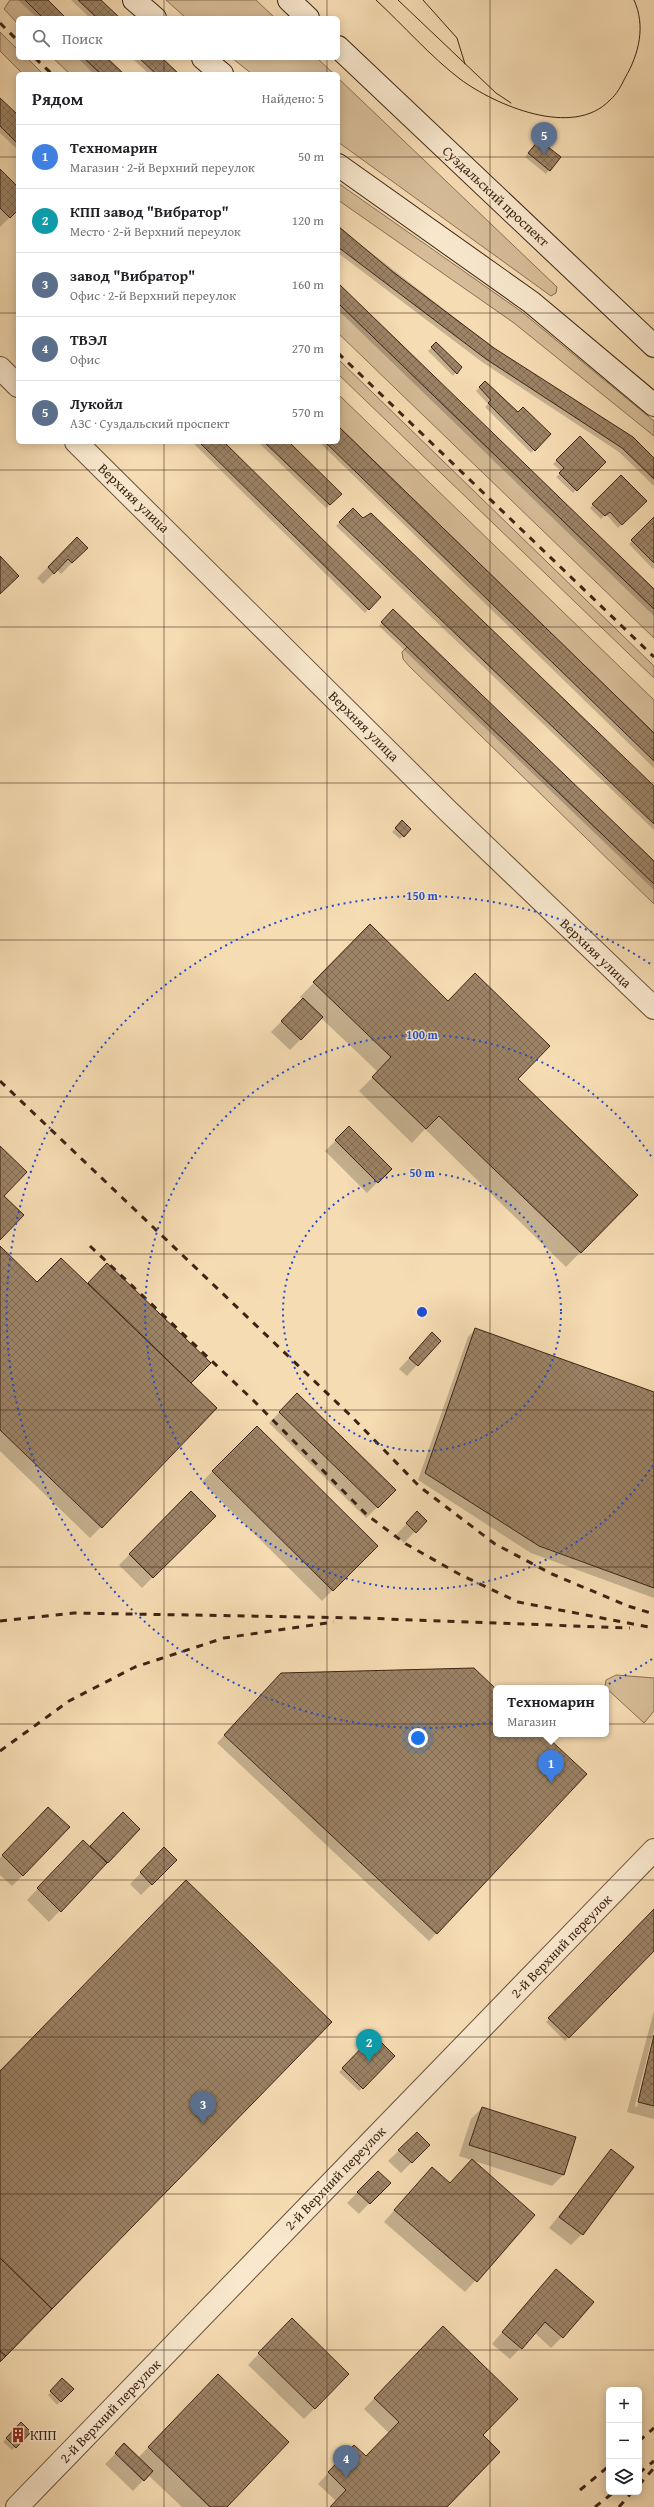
<!DOCTYPE html>
<html lang="ru">
<meta charset="utf-8">
<style>
body{margin:0;font-family:"Gentium Book Plus",serif;background:#f2f2f2;color:#202124}
.controls{position:absolute;right:12px;bottom:12px;display:grid;overflow:hidden;border-radius:6px;box-shadow:0 2px 10px #0003}
.controls button{width:36px;height:36px;display:grid;place-items:center;padding:0;border:0;border-bottom:1px solid #e0e0e0;background:#fff;color:#202124;font:20px sans-serif}
.you{position:absolute;left:418px;top:1738px;width:14px;height:14px;margin:-10px;border:3px solid #fff;border-radius:50%;background:#1a73e8;box-shadow:0 0 0 6px #1a73e833}
.badge{display:grid;place-items:center;width:26px;height:26px;border-radius:50%;background:#b45309;color:#fff;font-size:13px;font-weight:700}
.pin{position:absolute;translate:-50% -33px;filter:drop-shadow(0 1px 2px #0008)}
.pin::after{content:'';position:absolute;top:21px;width:14px;height:12px;background:inherit;clip-path:polygon(0 0,100% 0,50% 100%)}
.popup{position:absolute;left:493px;top:1685px;width:116px;height:52px;box-sizing:border-box;display:grid;place-content:center;border-radius:6px;background:#fff;filter:drop-shadow(0 1px 3px #0005);font-size:13px;white-space:nowrap;color:#757577}
.popup b{font-size:15px;color:#202124}
.popup::after{content:'';position:absolute;left:50%;top:100%;margin-left:-8px;border:8px solid transparent;border-top-color:#fff}
.list{margin:0;padding:0;list-style:none}
h2{display:flex;justify-content:space-between;align-items:center;height:52px;margin:0;padding:0 16px;font-size:17px}
h2 small{font-size:13px;font-weight:400;color:#757577}
.list li{display:grid;grid-template-columns:26px 1fr auto;gap:12px;align-items:center;box-sizing:border-box;height:64px;padding:0 16px;border-top:1px solid #e0e0e0}
.list b{display:block;font-size:15px;white-space:nowrap}
.list p{margin:0;font-size:13px;white-space:nowrap;color:#757577}
.list em{font-size:13px;font-style:normal;color:#757577}
.icon{flex:none;width:22px;height:22px;fill:none;stroke:currentColor;stroke-width:2;stroke-linecap:round;stroke-linejoin:round}
.map{position:relative;flex:none;width:654px;height:2507px;overflow:hidden}
.search{position:absolute;background:#fff;box-shadow:0 2px 10px #0003;left:16px;top:16px;width:324px;height:44px;display:flex;align-items:center;gap:10px;box-sizing:border-box;padding:0 14px;border-radius:6px;color:#757577;font-size:15px}
.panel{position:absolute;background:#fff;box-shadow:0 2px 10px #0003;left:16px;top:72px;width:324px;height:372px;border-radius:6px}
.map>svg:first-child{display:block}
.grass{fill:#d6bd98;stroke:#897056}
.shadow{fill:#0003}
.building{fill:url(#building-cross-hatch);stroke:#3c2415}
.lines{fill:none;stroke-linecap:round;stroke-linejoin:round}
.minor-casing{stroke:#6a523c;stroke-width:24}
.tertiary-casing{stroke:#6a523c;stroke-width:24}
.secondary-casing{stroke:#3c2415;stroke-width:24}
.minor{stroke:#f9e8ce;stroke-width:22}
.tertiary{stroke:#f9e8ce;stroke-width:22}
.secondary{stroke:#f9e8ce;stroke-width:22}
.tram{stroke:#3c2415;stroke-width:1}
.rail{stroke:#3c2415;stroke-width:3;stroke-dasharray:7 7;stroke-linecap:butt}
.grid{fill:none;stroke:#3c2415;stroke-width:1;stroke-opacity:0.55}
.ring{fill:none;stroke:#1d4ed8;stroke-width:2;stroke-dasharray:2 4}
.labels{text-anchor:middle;dominant-baseline:central;stroke-width:3;stroke-linejoin:round;paint-order:stroke}
.street-label{font-size:14px;fill:#3c2415;stroke:#f9e8ce}
.poi-label{font-size:14px;fill:#3c2415;stroke:#f9e8ce;text-anchor:start}
.centre{fill:#1d4ed8;stroke:#f9e8ce;stroke-width:2}
.ring-label{font-size:12px;text-anchor:middle;font-weight:bold;fill:#1d4ed8;stroke:#f9e8ce;stroke-width:3;stroke-linejoin:round;paint-order:stroke}
</style>
<div class="map">
<svg width="654" height="2507" viewBox="0 0 654 2507">
<defs>
<pattern id="building-cross-hatch" width="8" height="8" patternUnits="userSpaceOnUse"><rect width="8" height="8" fill="#9d8467"/><path d="M0 0l8 8M0 8l8-8" fill="none" stroke="#816c54"/></pattern>
</defs>
<rect width="100%" height="100%" fill="#f6dcb3"/>
<filter id="stains"><feTurbulence type="fractalNoise" baseFrequency=".005" numOctaves="4"/><feColorMatrix values="0 0 0 0 .2 0 0 0 0 .09 0 0 0 0 .02 0 0 0 .5 -.17"/></filter>
<radialGradient id="worn" r=".72"><stop offset=".6" stop-color="#630" stop-opacity="0"/><stop offset="1" stop-color="#630" stop-opacity=".3"/></radialGradient>
<!-- grass -->
<g class="grass">
<path d="M 10,0 L 25,0 L 43,18 L 18,18 L 18,24 L 4,9 Z"/>
<path d="M 166,0 L 256,0 L 275,18 L 186,18 Z"/>
<path d="M 0,32 L 18,50 L 18,58 L 27,58 L 43,74 L 23,74 L 0,51 Z"/>
<path d="M 53,58 L 84,58 L 101,74 L 70,74 Z"/>
<path d="M 232,58 L 317,58 L 334,74 L 252,74 Z"/>
<path d="M 338,78 L 557,287 L 556,293 L 551,296 L 338,142 Z"/>
<path d="M 338,183 L 522,312 L 654,421 L 654,436 L 514,323 L 338,200 Z"/>
<path d="M 338,303 L 654,609 L 654,638 L 338,333 Z"/>
<path d="M 338,359 L 654,666 L 654,678 L 338,374 Z"/>
<path d="M 338,394 L 654,700 L 654,733 L 338,426 Z"/>
<path d="M 407,647 L 654,884 L 654,904 L 410,667 L 403,659 L 402,652 Z"/>
<path d="M 616,1675 L 654,1678 L 654,1711 L 644,1723 L 605,1687 L 606,1680 Z"/>
</g>
<!-- shadow -->
<g class="shadow">
<path d="M 18,0 L 46,0 L 65,18 L 37,18 Z"/>
<path d="M 71,0 L 99,0 L 118,18 L 90,18 Z"/>
<path d="M 78,58 L 106,58 L 122,74 L 94,74 Z"/>
<path d="M 132,58 L 160,58 L 177,74 L 149,74 Z"/>
<path d="M 0,99 L 18,117 L 18,150 L 0,133 Z"/>
<path d="M 535,144 L 549,170 L 546,174 L 525,157 Z"/>
<path d="M 0,170 L 18,188 L 18,209 L 0,227 Z"/>
<path d="M 338,227 L 494,348 L 654,459 L 654,486 L 619,452 L 482,362 L 338,253 Z"/>
<path d="M 338,284 L 654,590 L 654,616 L 338,310 Z"/>
<path d="M 436,344 L 461,367 L 453,376 L 428,351 Z"/>
<path d="M 485,382 L 518,413 L 550,434 L 531,453 L 485,407 L 488,404 L 476,391 Z"/>
<path d="M 338,427 L 654,734 L 654,768 L 319,442 L 338,442 Z"/>
<path d="M 580,437 L 605,462 L 573,493 L 556,477 L 562,472 L 553,464 Z"/>
<path d="M 192,442 L 222,442 L 379,597 L 365,613 Z"/>
<path d="M 258,442 L 287,442 L 341,494 L 326,508 Z"/>
<path d="M 621,476 L 646,501 L 618,528 L 606,514 L 601,519 L 590,508 Z"/>
<path d="M 353,509 L 654,788 L 654,830 L 336,526 Z"/>
<path d="M 654,519 L 654,568 L 653,569 L 629,544 Z"/>
<path d="M 77,538 L 87,548 L 61,574 L 57,570 L 43,584 L 37,578 Z"/>
<path d="M 393,611 L 654,862 L 654,890 L 379,626 Z"/>
<path d="M 402,822 L 410,829 L 400,839 L 392,832 Z"/>
<path d="M 356,939 L 517,1079 L 636,1195 L 566,1267 L 425,1129 L 412,1143 L 359,1091 L 378,1072 L 321,1018 L 290,1050 L 271,1032 L 303,1000 L 300,997 Z"/>
<path d="M 349,1128 L 390,1169 L 367,1193 L 325,1151 Z"/>
<path d="M 0,1247 L 37,1283 L 87,1284 L 107,1264 L 209,1363 L 190,1383 L 101,1527 L 90,1538 L 0,1451 Z"/>
<path d="M 475,1330 L 654,1393 L 654,1598 L 531,1553 L 418,1480 L 468,1337 Z"/>
<path d="M 422,1345 L 417,1365 L 407,1376 L 399,1369 Z"/>
<path d="M 297,1394 L 395,1490 L 366,1518 L 269,1423 Z"/>
<path d="M 256,1427 L 376,1546 L 322,1601 L 202,1482 Z"/>
<path d="M 191,1493 L 214,1516 L 142,1588 L 119,1565 Z"/>
<path d="M 417,1513 L 425,1521 L 404,1543 L 396,1535 Z"/>
<path d="M 274,1682 L 496,1690 L 496,1734 L 543,1734 L 586,1774 L 429,1941 L 217,1743 Z"/>
<path d="M 123,1814 L 139,1829 L 49,1922 L 27,1900 L 73,1852 L 90,1847 Z"/>
<path d="M 37,1819 L 23,1875 L 12,1886 L 0,1875 L 0,1858 Z"/>
<path d="M 164,1849 L 176,1860 L 141,1895 L 130,1884 Z"/>
<path d="M 654,1910 L 654,1949 L 565,2041 L 546,2022 Z"/>
<path d="M 654,2011 L 654,2030 L 635,2106 L 637,2107 L 654,2039 L 654,2119 L 627,2112 Z"/>
<path d="M 374,2037 L 394,2056 L 359,2091 L 339,2072 Z"/>
<path d="M 482,2108 L 575,2137 L 563,2175 L 552,2186 L 459,2156 L 471,2119 Z"/>
<path d="M 417,2133 L 429,2145 L 401,2173 L 388,2161 Z"/>
<path d="M 611,2151 L 582,2234 L 571,2245 L 549,2228 Z"/>
<path d="M 472,2160 L 534,2215 L 465,2292 L 384,2222 L 421,2179 L 449,2184 Z"/>
<path d="M 378,2172 L 389,2183 L 359,2214 L 347,2203 Z"/>
<path d="M 546,2281 L 562,2337 L 551,2348 L 535,2333 L 510,2359 L 492,2344 Z"/>
<path d="M 292,2320 L 348,2374 L 304,2419 L 248,2365 Z"/>
<path d="M 432,2339 L 482,2435 L 446,2507 L 331,2507 L 336,2501 L 318,2484 L 343,2457 L 366,2457 L 389,2433 L 364,2409 Z"/>
<path d="M 62,2380 L 72,2389 L 57,2405 L 48,2395 Z"/>
<path d="M 204,2389 L 226,2507 L 182,2507 L 148,2475 L 133,2491 L 105,2464 L 124,2445 L 138,2458 Z"/>
<path d="M 21,2423 L 30,2432 L 12,2450 L 3,2442 Z"/>
</g>
<!-- building -->
<g class="building">
<path d="M 25,0 L 48,0 L 66,18 L 43,18 Z"/>
<path d="M 78,0 L 101,0 L 120,18 L 97,18 Z"/>
<path d="M 84,58 L 107,58 L 124,74 L 101,74 Z"/>
<path d="M 139,58 L 162,58 L 179,74 L 156,74 Z"/>
<path d="M 0,98 L 18,115 L 18,144 L 0,126 Z"/>
<path d="M 539,140 L 561,157 L 550,171 L 528,153 Z"/>
<path d="M 0,169 L 18,187 L 18,210 L 10,218 L 0,208 Z"/>
<path d="M 338,226 L 393,272 L 494,348 L 633,437 L 654,458 L 654,479 L 622,448 L 486,359 L 338,247 Z"/>
<path d="M 338,283 L 654,589 L 654,609 L 338,303 Z"/>
<path d="M 436,342 L 462,367 L 457,374 L 431,347 Z"/>
<path d="M 485,381 L 518,412 L 523,407 L 551,434 L 535,451 L 488,403 L 491,400 L 479,387 Z"/>
<path d="M 338,426 L 654,733 L 654,761 L 325,442 L 338,442 Z"/>
<path d="M 580,436 L 606,462 L 577,491 L 559,473 L 564,468 L 556,460 Z"/>
<path d="M 199,442 L 224,442 L 381,597 L 369,610 Z"/>
<path d="M 264,442 L 289,442 L 342,494 L 330,505 Z"/>
<path d="M 621,475 L 647,501 L 622,525 L 610,512 L 605,516 L 592,504 Z"/>
<path d="M 353,508 L 363,518 L 371,513 L 654,786 L 654,824 L 339,522 Z"/>
<path d="M 654,517 L 654,563 L 631,540 Z"/>
<path d="M 77,537 L 88,548 L 72,563 L 68,559 L 54,574 L 48,567 Z"/>
<path d="M 0,556 L 19,576 L 0,594 Z"/>
<path d="M 393,609 L 654,861 L 654,884 L 381,622 Z"/>
<path d="M 402,820 L 411,829 L 404,837 L 395,828 Z"/>
<path d="M 370,924 L 448,1001 L 475,973 L 550,1046 L 518,1079 L 638,1195 L 581,1253 L 439,1116 L 426,1129 L 372,1077 L 391,1057 L 313,982 Z"/>
<path d="M 303,998 L 323,1017 L 301,1040 L 281,1021 Z"/>
<path d="M 349,1126 L 392,1169 L 378,1183 L 335,1140 Z"/>
<path d="M 0,1146 L 27,1172 L 4,1196 L 24,1215 L 0,1240 Z"/>
<path d="M 0,1246 L 37,1282 L 61,1258 L 217,1408 L 102,1528 L 0,1430 Z"/>
<path d="M 107,1263 L 211,1363 L 191,1383 L 88,1283 Z"/>
<path d="M 475,1328 L 654,1392 L 654,1588 L 539,1546 L 425,1473 Z"/>
<path d="M 432,1332 L 441,1341 L 418,1366 L 409,1358 Z"/>
<path d="M 297,1393 L 396,1490 L 378,1508 L 279,1412 Z"/>
<path d="M 257,1426 L 378,1546 L 333,1591 L 212,1471 Z"/>
<path d="M 191,1491 L 216,1516 L 153,1578 L 129,1554 Z"/>
<path d="M 417,1511 L 427,1521 L 416,1533 L 406,1523 Z"/>
<path d="M 474,1668 L 496,1689 L 496,1734 L 544,1734 L 587,1774 L 437,1934 L 224,1735 L 281,1673 Z"/>
<path d="M 48,1807 L 70,1827 L 23,1876 L 2,1855 Z"/>
<path d="M 123,1812 L 140,1829 L 108,1863 L 90,1846 Z"/>
<path d="M 83,1840 L 107,1863 L 61,1912 L 37,1888 Z"/>
<path d="M 164,1847 L 177,1860 L 152,1885 L 140,1872 Z"/>
<path d="M 186,1880 L 332,2022 L 52,2309 L 0,2258 L 0,2071 Z"/>
<path d="M 654,1909 L 654,1951 L 569,2038 L 548,2018 Z"/>
<path d="M 374,2035 L 395,2056 L 363,2089 L 342,2068 Z"/>
<path d="M 654,2035 L 654,2106 L 638,2102 Z"/>
<path d="M 482,2107 L 576,2137 L 564,2175 L 469,2145 Z"/>
<path d="M 417,2132 L 430,2145 L 412,2163 L 398,2150 Z"/>
<path d="M 611,2149 L 634,2167 L 583,2235 L 559,2217 Z"/>
<path d="M 472,2159 L 535,2215 L 477,2282 L 394,2210 L 432,2167 L 450,2183 Z"/>
<path d="M 378,2171 L 391,2183 L 370,2204 L 357,2192 Z"/>
<path d="M 0,2258 L 52,2309 L 6,2356 L 0,2351 Z"/>
<path d="M 556,2269 L 594,2302 L 563,2338 L 545,2322 L 522,2349 L 502,2332 Z"/>
<path d="M 292,2318 L 349,2374 L 315,2409 L 258,2353 Z"/>
<path d="M 443,2326 L 518,2399 L 483,2435 L 500,2452 L 447,2507 L 330,2507 L 346,2490 L 328,2472 L 354,2445 L 366,2456 L 399,2422 L 374,2398 Z"/>
<path d="M 0,2351 L 6,2356 L 0,2362 Z"/>
<path d="M 218,2374 L 289,2442 L 227,2507 L 210,2507 L 148,2447 Z"/>
<path d="M 62,2378 L 74,2389 L 61,2402 L 50,2391 Z"/>
<path d="M 21,2422 L 31,2432 L 16,2448 L 6,2438 Z"/>
<path d="M 124,2443 L 153,2471 L 144,2481 L 115,2453 Z"/>
</g>
<g class="lines">
<defs>
<path id="minor" d="M 17,2507 L 654,1850"/>
<g id="tertiary">
<path d="M 0,368 L 18,386"/>
<path d="M 76,442 L 448,811 L 654,1008"/>
</g>
<g id="secondary">
<path d="M 134,0 L 155,18"/>
<path d="M 289,0 L 308,18"/>
<path d="M 338,47 L 654,346"/>
<path d="M 203,58 L 222,74"/>
<path d="M 338,165 L 531,302 L 654,405"/>
</g>
</defs>
<!-- minor casing -->
<use href="#minor" class="minor-casing"/>
<!-- tertiary casing -->
<use href="#tertiary" class="tertiary-casing"/>
<!-- secondary casing -->
<use href="#secondary" class="secondary-casing"/>
<!-- minor -->
<use href="#minor" class="minor"/>
<!-- tertiary -->
<use href="#tertiary" class="tertiary"/>
<!-- secondary -->
<use href="#secondary" class="secondary"/>
<!-- tram -->
<g class="tram">
<path d="M 376,0 C 403,25 431,57 460,79 C 495,105 573,139 610,100 C 617,94 621,86 625,78 C 639,54 646,26 634,0"/>
<path d="M 398,0 L 496,93 L 511,103"/>
<path d="M 423,0 L 457,38 L 465,64"/>
</g>
<!-- rail -->
<g class="rail">
<path d="M 0,23 L 18,41"/>
<path d="M 35,58 L 52,74"/>
<path d="M 338,353 L 654,657"/>
<path d="M 0,1081 L 351,1416 L 420,1487 L 495,1544 L 552,1574 L 628,1606 L 654,1614"/>
<path d="M 90,1246 L 253,1400 L 367,1515 L 406,1544 L 459,1574 L 518,1602 L 654,1628"/>
<path d="M 0,1621 L 74,1613 L 361,1618 L 630,1628"/>
<path d="M 0,1751 L 69,1701 L 135,1667 L 224,1638 L 334,1622"/>
<path d="M 639,2441 L 654,2428"/>
<path d="M 639,2473 L 654,2461"/>
<path d="M 639,2485 L 654,2468"/>
<path d="M 580,2490 L 609,2466"/>
<path d="M 595,2507 L 614,2492"/>
<path d="M 619,2507 L 632,2492"/>
</g>
</g>
<!-- grid -->
<path class="grid" d="M 164,0 L 164,18M 327,0 L 327,18M 490,0 L 490,2507M 164,58 L 164,74M 327,58 L 327,74M 0,157 L 18,157M 338,157 L 654,157M 0,313 L 18,313M 338,313 L 654,313M 164,442 L 164,2507M 327,442 L 327,2507M 0,470 L 654,470M 0,627 L 654,627M 0,783 L 654,783M 0,940 L 654,940M 0,1097 L 654,1097M 0,1254 L 654,1254M 0,1410 L 654,1410M 0,1567 L 654,1567M 0,1724 L 654,1724M 0,1880 L 654,1880M 0,2037 L 654,2037M 0,2194 L 654,2194M 0,2350 L 654,2350"/>
<!-- distance rings -->
<g class="ring">
<circle cx="422" cy="1312" r="139"/>
<path d="M653 1465A277 277 0 1 1 653 1159"/>
<path d="M652 1659A416 416 0 1 1 652 965"/>
</g>
<!-- icons -->
<defs>
<symbol id="building-bare" viewBox="-9 -9 18 18"><path d="M-4-6H4V6H1V3H-1V6H-4ZM-2.5-4.3h1.7v1.8h-1.7ZM.8-4.3h1.7v1.8H.8ZM-2.5-1h1.7V.8h-1.7ZM.8-1h1.7V.8H.8Z" fill="#8f2418" stroke="#f9e8ce" stroke-width="2.5" paint-order="stroke"/></symbol>
</defs>
<g fill-rule="evenodd">
<use href="#building-bare" x="7" y="2424" width="22" height="22"/>
</g>
<g class="labels">
<!-- street labels -->
<g class="street-label">
<text transform="translate(496 196) rotate(43)">Суздальский проспект</text>
<text transform="translate(134 498) rotate(44)">Верхняя улица</text>
<text transform="translate(364 726) rotate(45)">Верхняя улица</text>
<text transform="translate(596 953) rotate(44)">Верхняя улица</text>
<text transform="translate(561 1946) rotate(-46)">2-й Верхний переулок</text>
<text transform="translate(335 2178) rotate(-46)">2-й Верхний переулок</text>
<text transform="translate(110 2411) rotate(-46)">2-й Верхний переулок</text>
</g>
<!-- poi labels -->
<g class="poi-label">
<text x="30" y="2435">КПП</text>
</g>
</g>
<circle cx="422" cy="1312" r="6" class="centre"/>
<g class="ring-label">
<text x="422" y="900">150 m</text>
<text x="422" y="1039">100 m</text>
<text x="422" y="1177">50 m</text>
</g>
<rect width="100%" height="100%" filter="url(#stains)"/>
<rect width="100%" height="100%" fill="url(#worn)"/>
</svg>
<div class="controls">
<button>+</button>
<button>−</button>
<button><svg class="icon" aria-label="layers" viewBox="0 0 24 24"><path d="M12 4l9 5-9 5-9-5zM3 14l9 5 9-5"/></svg></button>
</div>
<div class="you"></div>
<div class="pin badge" style="left:551px;top:1783px;background:#3f7fe0">1</div>
<div class="popup"><b>Техномарин</b>Магазин</div>
<div class="pin badge" style="left:369px;top:2062px;background:#0f9aa8">2</div>
<div class="pin badge" style="left:203px;top:2124px;background:#5c6f8a">3</div>
<div class="pin badge" style="left:346px;top:2478px;background:#5c6f8a">4</div>
<div class="pin badge" style="left:544px;top:155px;background:#5c6f8a">5</div>
<div class="search"><svg class="icon" aria-label="search" viewBox="0 0 24 24"><circle cx="10" cy="10" r="6"/><path d="M15 15l6 6"/></svg>Поиск</div>
<section class="panel">
<h2>Рядом<small>Найдено: 5</small></h2>
<ul class="list">
<li><span class="badge" style="background:#3f7fe0">1</span><div><b>Техномарин</b><p>Магазин · 2-й Верхний переулок</p></div><em>50 m</em></li>
<li><span class="badge" style="background:#0f9aa8">2</span><div><b>КПП завод &quot;Вибратор&quot;</b><p>Место · 2-й Верхний переулок</p></div><em>120 m</em></li>
<li><span class="badge" style="background:#5c6f8a">3</span><div><b>завод &quot;Вибратор&quot;</b><p>Офис · 2-й Верхний переулок</p></div><em>160 m</em></li>
<li><span class="badge" style="background:#5c6f8a">4</span><div><b>ТВЭЛ</b><p>Офис</p></div><em>270 m</em></li>
<li><span class="badge" style="background:#5c6f8a">5</span><div><b>Лукойл</b><p>АЗС · Суздальский проспект</p></div><em>570 m</em></li>
</ul>
</section>
</div>
